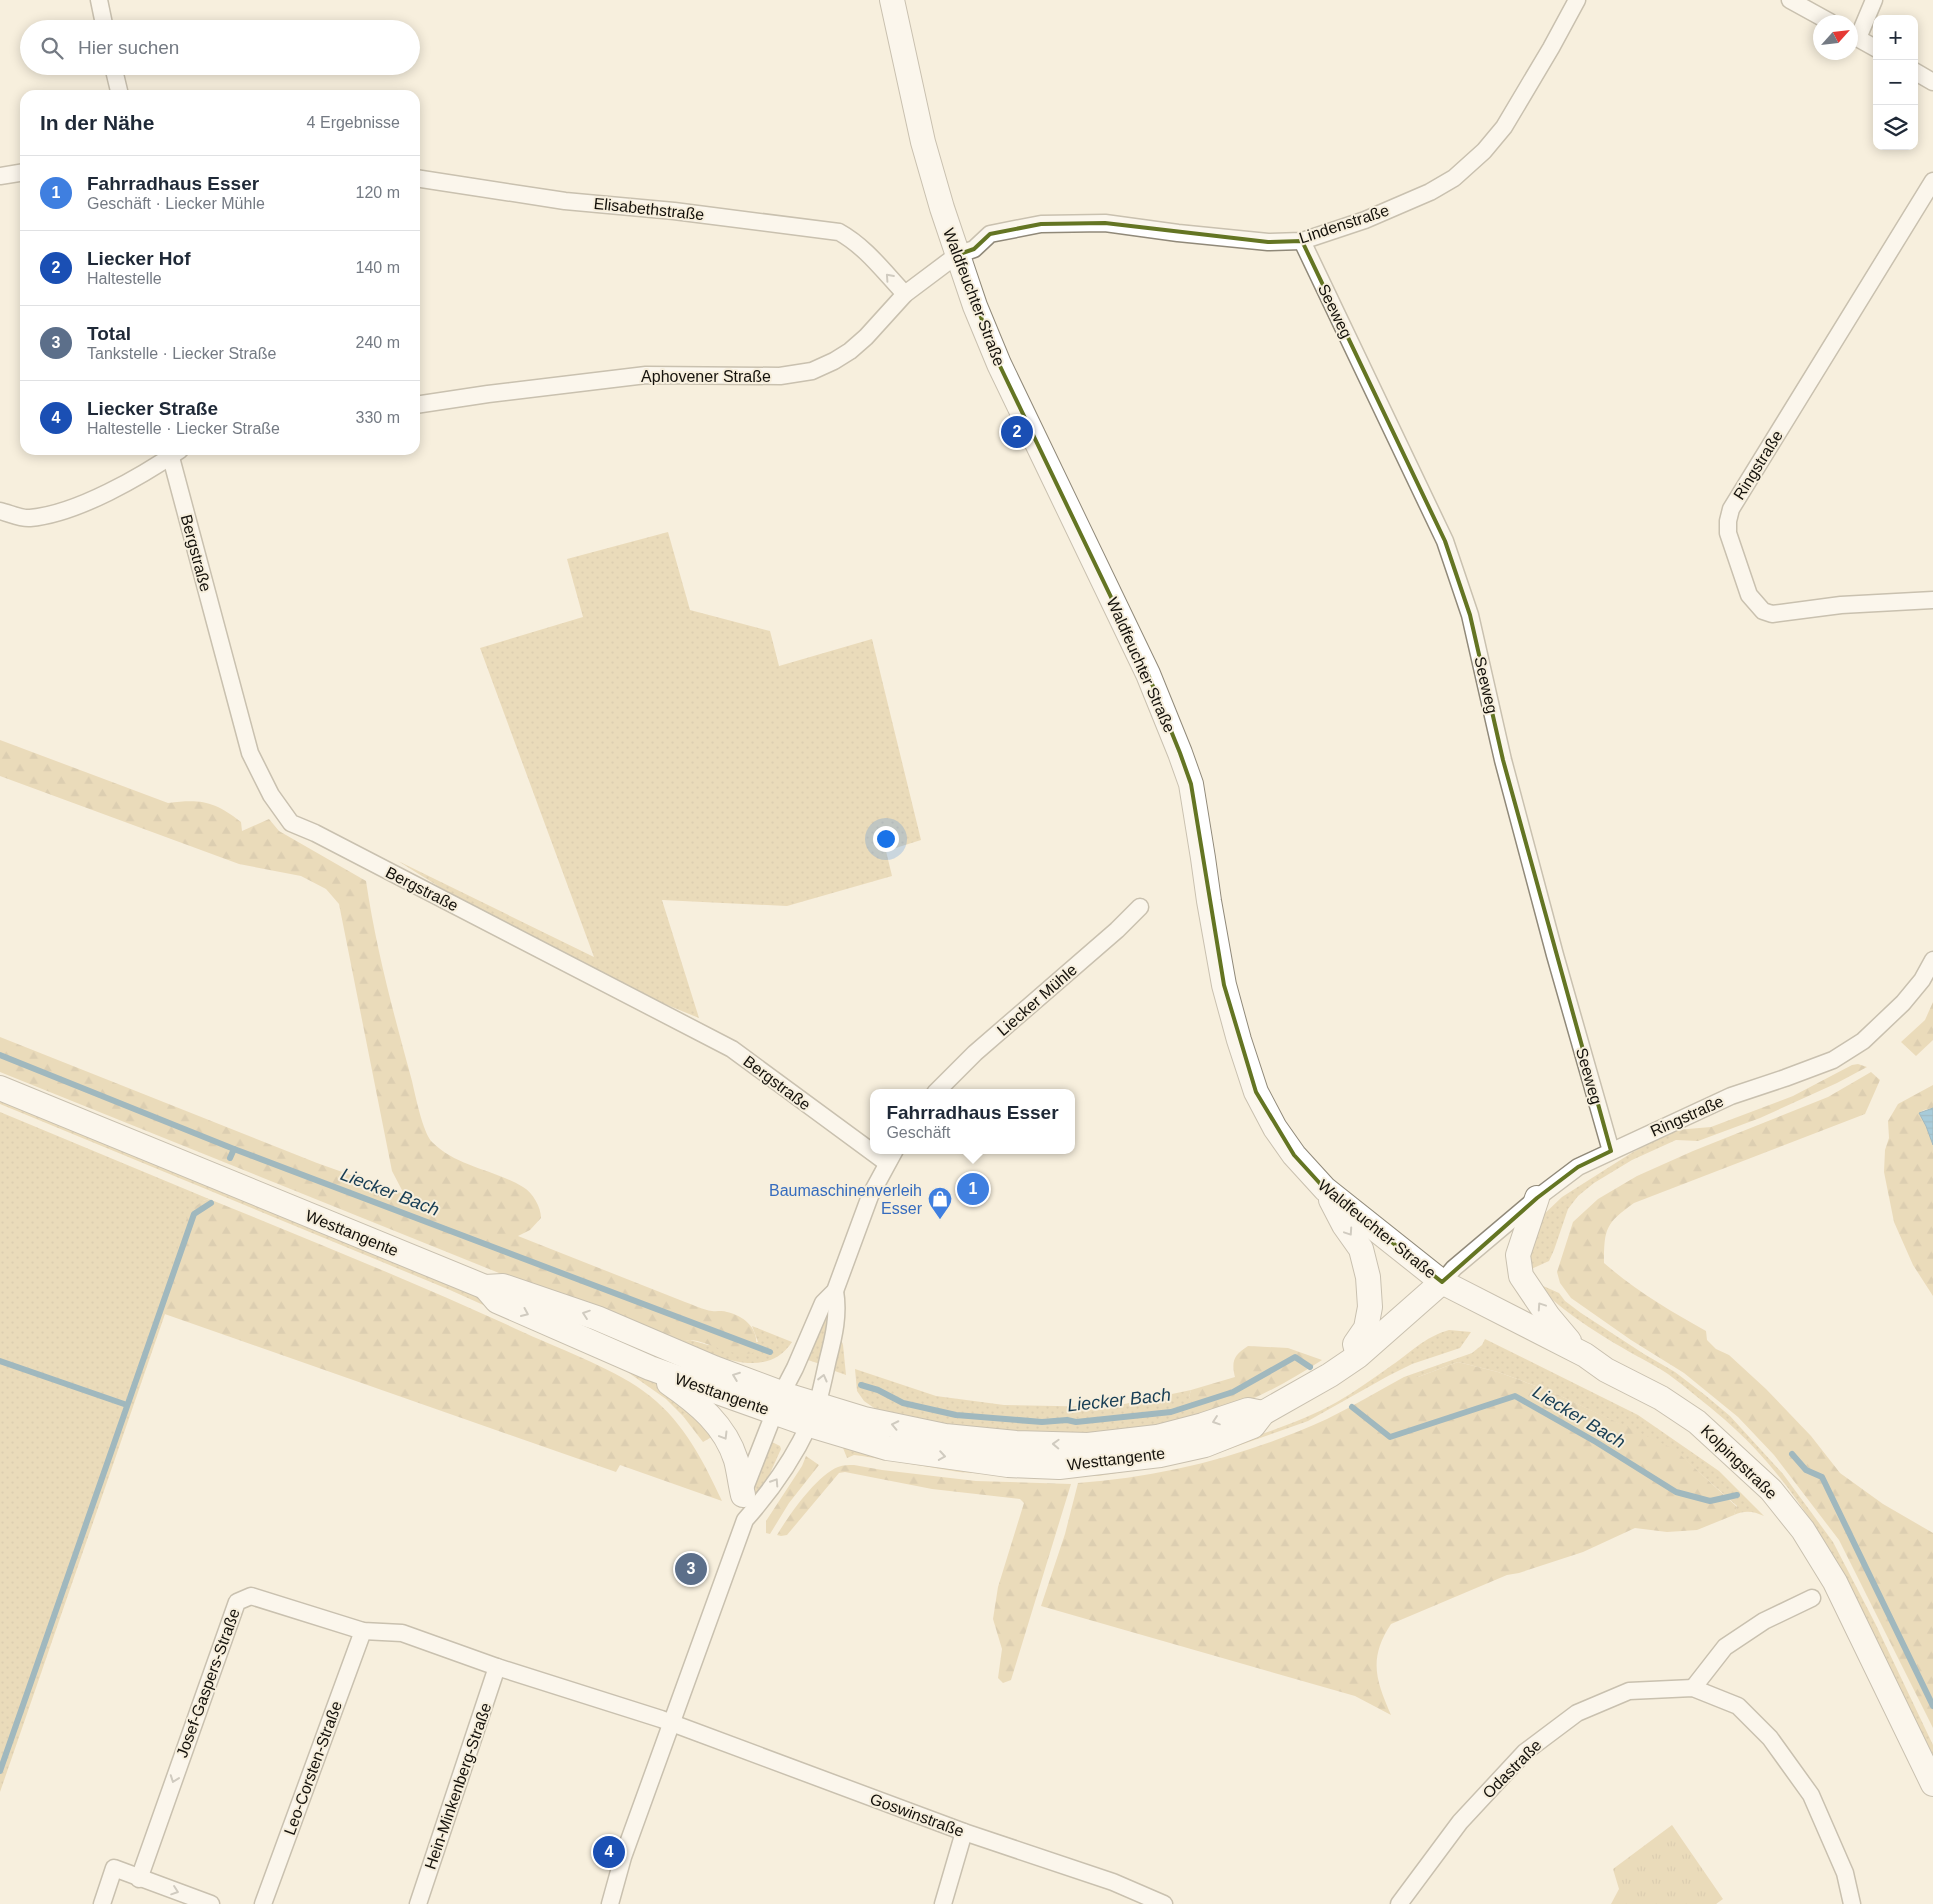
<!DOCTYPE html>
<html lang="de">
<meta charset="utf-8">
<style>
body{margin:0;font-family:Arial,sans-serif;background:#f6f6f7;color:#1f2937}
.controls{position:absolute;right:15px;top:15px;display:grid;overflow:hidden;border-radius:10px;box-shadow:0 2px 12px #0003}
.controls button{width:45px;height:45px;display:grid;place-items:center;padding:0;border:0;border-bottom:1px solid #e0e1e3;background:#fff;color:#1f2937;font:25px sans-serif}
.compass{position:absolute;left:1813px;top:15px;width:45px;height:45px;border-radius:50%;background:#fff;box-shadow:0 2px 12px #0003;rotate:63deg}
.you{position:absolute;left:885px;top:838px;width:18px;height:18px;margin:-12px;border:4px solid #fff;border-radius:50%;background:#1a73e8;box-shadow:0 0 0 8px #1a73e833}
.badge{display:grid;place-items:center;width:32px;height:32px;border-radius:50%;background:#0f766e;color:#fff;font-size:16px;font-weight:700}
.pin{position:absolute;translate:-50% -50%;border:2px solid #fff;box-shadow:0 1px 5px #0006}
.popup{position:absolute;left:870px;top:1089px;width:205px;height:65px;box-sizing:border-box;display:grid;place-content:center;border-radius:10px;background:#fff;filter:drop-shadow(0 1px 4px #0005);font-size:16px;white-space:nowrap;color:#747a83}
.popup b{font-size:19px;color:#1f2937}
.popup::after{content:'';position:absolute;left:50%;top:100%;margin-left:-10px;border:10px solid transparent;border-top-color:#fff}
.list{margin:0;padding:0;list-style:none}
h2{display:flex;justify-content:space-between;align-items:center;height:65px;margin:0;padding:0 20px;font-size:21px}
h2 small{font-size:16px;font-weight:400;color:#747a83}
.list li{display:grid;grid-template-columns:32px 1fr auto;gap:15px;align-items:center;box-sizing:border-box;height:75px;padding:0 20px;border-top:1px solid #e0e1e3}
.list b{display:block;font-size:19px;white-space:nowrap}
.list p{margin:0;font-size:16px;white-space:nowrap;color:#747a83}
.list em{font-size:16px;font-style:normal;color:#747a83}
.icon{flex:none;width:28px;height:28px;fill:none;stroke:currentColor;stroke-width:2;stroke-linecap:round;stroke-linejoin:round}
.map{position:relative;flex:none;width:1933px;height:1904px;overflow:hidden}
.search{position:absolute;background:#fff;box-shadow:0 2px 12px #0003;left:20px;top:20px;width:400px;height:55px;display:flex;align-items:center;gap:12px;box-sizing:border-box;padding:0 18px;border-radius:28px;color:#747a83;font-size:19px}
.panel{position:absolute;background:#fff;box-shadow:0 2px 12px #0003;left:20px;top:90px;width:400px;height:365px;border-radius:15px}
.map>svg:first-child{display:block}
.grass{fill:url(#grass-dots)}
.forest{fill:url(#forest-firs)}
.park{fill:url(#park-tufts)}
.water{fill:url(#water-rules);stroke:#377599}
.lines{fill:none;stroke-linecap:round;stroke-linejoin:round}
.stream{stroke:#377599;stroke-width:6}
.street-casing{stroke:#908979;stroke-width:19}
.secondary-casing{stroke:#908979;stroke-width:26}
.street{stroke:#fff;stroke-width:16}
.secondary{stroke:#fff;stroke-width:24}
.oneway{stroke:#a1a09e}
.marked{fill:none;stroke:#647523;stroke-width:4;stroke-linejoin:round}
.labels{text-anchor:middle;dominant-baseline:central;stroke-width:4;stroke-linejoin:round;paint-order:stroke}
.street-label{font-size:16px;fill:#15120c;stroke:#f7efdd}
.shop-label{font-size:16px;fill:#366cbe;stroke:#f7efdd;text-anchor:end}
.water-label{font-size:18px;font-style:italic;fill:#163c53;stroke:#f7efdd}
</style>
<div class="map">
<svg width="1933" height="1904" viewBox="0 0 1933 1904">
<defs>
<pattern id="grass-dots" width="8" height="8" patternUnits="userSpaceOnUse" patternTransform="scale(1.25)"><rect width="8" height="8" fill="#dac391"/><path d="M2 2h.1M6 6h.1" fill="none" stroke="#baa67c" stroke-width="1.8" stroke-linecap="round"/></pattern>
<pattern id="forest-firs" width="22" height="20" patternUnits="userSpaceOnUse" patternTransform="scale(1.25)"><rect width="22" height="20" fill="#dac391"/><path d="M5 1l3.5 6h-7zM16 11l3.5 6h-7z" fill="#baa67c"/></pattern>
<pattern id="park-tufts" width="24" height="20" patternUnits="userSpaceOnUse" patternTransform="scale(1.25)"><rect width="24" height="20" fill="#dac391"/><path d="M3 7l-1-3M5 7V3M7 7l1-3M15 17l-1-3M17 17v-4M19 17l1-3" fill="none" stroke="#baa67c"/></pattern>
<pattern id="water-rules" width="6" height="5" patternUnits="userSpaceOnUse" patternTransform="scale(1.25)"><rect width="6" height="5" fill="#459fd5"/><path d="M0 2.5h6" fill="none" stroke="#3880ab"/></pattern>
</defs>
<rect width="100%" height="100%" fill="#f7efdd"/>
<!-- grass -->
<g class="grass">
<path d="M 668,532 L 690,610 L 770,631 L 779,666 L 872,639 L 921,840 L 886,851 L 892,876 L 787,906 L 662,900 L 699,1018 L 584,971 L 494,921 L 398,861 L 594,957 L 480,648 L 583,617 L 567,559 Z"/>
<path d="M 0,1097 L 493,1302 L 630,1366 L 675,1394 L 691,1410 L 683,1416 L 666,1399 L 619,1366 L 450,1290 L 0,1104 Z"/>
<path d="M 0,1112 L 209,1199 L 203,1201 L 159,1311 L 165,1314 L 0,1792 Z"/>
<path d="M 1676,1130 L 1676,1140 L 1632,1160 L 1594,1183 L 1578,1196 L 1568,1209 L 1554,1250 L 1549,1261 L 1529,1270 L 1527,1264 L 1538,1220 L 1562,1197 L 1633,1152 Z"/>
<path d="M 1534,1282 L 1559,1293 L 1565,1301 L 1581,1313 L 1644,1354 L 1675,1372 L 1705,1395 L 1730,1416 L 1783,1474 L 1833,1542 L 1875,1623 L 1933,1745 L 1933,1758 C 1871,1639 1829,1510 1724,1419 C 1706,1404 1687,1388 1668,1374 C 1658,1367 1646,1361 1635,1355 C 1600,1335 1562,1312 1534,1282 Z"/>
<path d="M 825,1309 L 829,1310 L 820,1364 L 808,1360 Z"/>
<path d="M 752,1326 L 792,1342 C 766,1382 714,1355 679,1342 L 690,1340 L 708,1345 L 758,1342 Z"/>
<path d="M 1449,1330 L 1471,1332 L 1460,1348 L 1412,1364 L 1388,1376 L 1308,1421 L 1218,1453 L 1180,1463 L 1098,1476 L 1015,1476 L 959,1472 L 862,1456 L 854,1455 L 847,1458 L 843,1448 L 1241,1441 C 1274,1430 1307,1419 1337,1402 C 1354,1392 1371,1380 1388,1368 C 1409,1354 1424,1337 1449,1330 Z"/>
<path d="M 840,1337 L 843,1345 L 846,1375 L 832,1370 Z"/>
<path d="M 1485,1339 L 1638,1415 L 1719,1471 L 1764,1516 C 1753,1511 1745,1510 1734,1515 L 1737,1506 L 1674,1450 L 1552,1392 L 1498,1372 L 1458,1362 L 1418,1377 L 1404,1377 L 1472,1353 L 1482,1345 Z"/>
<path d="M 855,1369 L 936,1396 L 1004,1405 L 1110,1407 L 1191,1390 L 1189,1397 L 1207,1417 L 1147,1430 L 1083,1435 L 979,1431 L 883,1414 L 864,1401 L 857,1391 Z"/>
<path d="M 770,1441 L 780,1446 L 781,1449 L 754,1509 L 748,1505 Z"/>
</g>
<!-- forest -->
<g class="forest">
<path d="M 0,740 L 168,803 C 201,799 214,801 241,822 L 242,831 L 269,819 L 279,831 L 366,881 C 376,949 394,1015 412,1081 C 415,1094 423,1133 432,1142 C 457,1167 493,1169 523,1187 C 533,1193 541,1207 541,1218 L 530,1230 L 518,1236 L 685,1302 C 694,1305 703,1310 712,1311 C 717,1312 722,1310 727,1312 C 747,1317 761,1331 755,1352 C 734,1360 712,1342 691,1340 C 688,1340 683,1342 679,1342 L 504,1275 L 0,1072 L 0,1037 L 317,1163 L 404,1194 L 392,1171 L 339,904 L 326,889 L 301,876 L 239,864 L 0,776 Z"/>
<path d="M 1933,1002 L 1933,1040 L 1916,1056 L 1901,1042 L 1925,1020 Z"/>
<path d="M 1858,1064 L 1867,1067 L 1837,1083 L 1760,1118 L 1698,1141 L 1676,1140 L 1676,1130 L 1711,1127 L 1793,1096 L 1852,1065 Z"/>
<path d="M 1871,1072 L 1880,1080 L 1865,1114 L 1634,1203 C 1606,1223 1604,1228 1604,1263 C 1635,1290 1670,1311 1706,1331 L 1707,1340 L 1716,1349 L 1729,1355 L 1766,1389 L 1811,1436 L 1840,1473 L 1883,1504 L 1933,1533 L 1933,1728 L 1839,1540 L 1774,1455 L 1738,1417 L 1684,1373 L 1631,1340 L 1571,1298 L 1560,1283 L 1557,1272 L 1573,1222 L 1598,1199 L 1637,1176 L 1693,1151 L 1828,1097 Z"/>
<path d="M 1933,1085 L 1933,1108 L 1924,1110 L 1919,1113 L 1926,1126 L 1933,1145 L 1933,1296 L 1913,1265 L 1894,1222 L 1884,1172 L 1885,1150 L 1889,1138 L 1888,1121 L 1898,1104 Z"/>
<path d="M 209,1199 C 315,1242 421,1285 525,1333 C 564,1351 618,1370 650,1396 C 684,1423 704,1462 722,1501 L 620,1465 L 616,1472 L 159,1312 L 189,1211 L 203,1201 Z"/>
<path d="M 1248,1346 L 1288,1348 L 1322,1360 C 1285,1384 1249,1403 1207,1417 L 1199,1412 L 1189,1397 L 1191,1390 L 1235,1377 C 1231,1361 1234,1355 1248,1346 Z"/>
<path d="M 1458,1362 L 1498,1372 L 1552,1392 L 1674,1449 L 1737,1507 L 1734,1515 L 1697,1530 L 1667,1532 L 1635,1528 L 1583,1552 L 1519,1573 L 1507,1575 L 1391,1624 C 1368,1659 1376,1680 1391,1715 L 1355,1696 L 1041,1606 L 1065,1534 L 1078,1483 C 1164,1477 1248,1455 1327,1419 C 1353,1406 1378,1391 1404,1377 L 1418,1377 Z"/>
<path d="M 691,1410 L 715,1435 L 703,1442 L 683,1416 Z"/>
<path d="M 806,1456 L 819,1465 L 789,1503 L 770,1534 L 766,1533 L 766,1521 L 802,1466 Z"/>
<path d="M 854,1465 L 882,1470 L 976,1481 L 1071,1484 L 1011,1680 L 1003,1683 L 998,1678 L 1002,1649 L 993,1619 L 998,1587 L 1024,1503 L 1020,1499 L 932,1489 L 845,1472 L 839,1473 L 787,1535 L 781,1536 L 777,1535 C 789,1515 817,1475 838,1467 C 843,1465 849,1465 854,1465 Z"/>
</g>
<!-- park -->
<path class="park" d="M 1672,1825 L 1723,1899 L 1716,1904 L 1611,1904 L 1619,1889 L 1613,1869 Z"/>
<!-- water -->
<path class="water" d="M 1933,1108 L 1933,1145 L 1926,1126 L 1919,1113 Z"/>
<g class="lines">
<!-- stream -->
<g class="stream">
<path d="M 0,1055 L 234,1149 L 770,1352"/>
<path d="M 230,1158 L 234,1149"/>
<path d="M 0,1361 L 127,1405"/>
<path d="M 861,1385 L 878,1390 L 903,1403 L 956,1415 L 1042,1422 L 1067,1420 L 1076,1422 L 1171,1412 L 1233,1392 L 1295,1357 L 1310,1367"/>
<path d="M 1352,1407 L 1390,1437 L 1515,1396 L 1596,1442 L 1676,1492 L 1710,1501 L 1737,1495"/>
<path d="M 1792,1454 L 1806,1470 L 1822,1477 L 1933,1706"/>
<path d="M 0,1771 L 194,1214 L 211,1203"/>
</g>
<defs>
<g id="street">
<path d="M 99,0 L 105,29"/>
<path d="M 1790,0 L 1830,22"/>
<path d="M 1850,34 L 1877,49"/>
<path d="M 1858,38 L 1874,0"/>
<path d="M 113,66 L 120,95"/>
<path d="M 1914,71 L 1933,82"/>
<path d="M 0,176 L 25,172"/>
<path d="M 415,178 L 565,201 L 674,211 L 839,232 C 866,247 884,272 905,294"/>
<path d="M 1933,181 L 1731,509 L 1728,521 L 1728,533 L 1749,595 L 1763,611 L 1772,614 L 1841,605 L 1933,600"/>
<path d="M 1302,241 L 1445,541 L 1470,615 L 1503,760 L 1555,955 L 1611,1151"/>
<path d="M 415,405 L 488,394 L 646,375 L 780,376 L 812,371 L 834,361 L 850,351 L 866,337 L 905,294 L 957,255 L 974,249 L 990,234 L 1041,224 L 1105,223 L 1178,233 L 1268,242 L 1302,241 L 1365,220 L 1430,192 L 1454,178 L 1484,151 L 1504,127 L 1551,48 L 1577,0"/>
<path d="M 169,450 L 250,753 L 271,795 L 291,823 L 315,833 L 732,1049 L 887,1163"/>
<path d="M 0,511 C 9,513 21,519 30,518 C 77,514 142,476 180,450"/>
<path d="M 935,1093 L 975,1053 L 1117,930 L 1140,907"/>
<path d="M 1442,1282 L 1454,1268 L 1537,1198 L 1578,1167 L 1731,1096 L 1785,1078 L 1833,1060 L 1863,1041 L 1903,1003 L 1922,980 L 1933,960"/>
<path d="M 743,1493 L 782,1393 L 795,1368 L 823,1303 L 835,1291 L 870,1196 L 895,1150"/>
<path d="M 1693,1688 L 1725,1647 L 1764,1621 L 1812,1598"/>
<path d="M 139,1879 L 237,1602 L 251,1596 L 363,1631 L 402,1633 L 497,1667 L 661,1719 L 964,1832 L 1113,1882 L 1164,1904"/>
<path d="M 102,1904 L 114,1868 L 211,1904"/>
<path d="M 263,1904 L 363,1631"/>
<path d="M 418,1904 L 497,1667"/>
<path d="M 610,1904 L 623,1857 L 745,1520 C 770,1492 793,1459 809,1425 C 819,1405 823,1381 828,1359 C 834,1336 839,1314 835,1291"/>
<path d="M 943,1904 L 964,1832"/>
<path d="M 1399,1904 L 1460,1822 L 1525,1752 L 1577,1713 L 1629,1691 L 1693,1688 L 1738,1706 L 1770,1738 L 1811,1795 L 1845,1873 L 1852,1904"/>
</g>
<g id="secondary">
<path d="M 892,0 L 923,142 L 942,208 L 975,306 L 999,364 L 1148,674 L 1180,753 L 1191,784 L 1203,858 L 1209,901 L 1224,985 L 1239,1040 L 1256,1092 L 1275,1128 L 1294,1155 L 1325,1189 L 1442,1282 L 1585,1355 L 1606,1370 L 1661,1398 L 1697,1422 L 1771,1490 L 1803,1530 L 1835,1582 L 1933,1784"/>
<path d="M 0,1088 L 485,1287 L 497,1301 L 650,1368 L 810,1425 L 887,1448 L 1008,1465 L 1059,1467 L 1160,1455 L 1205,1445 L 1253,1426 L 1263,1413 L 1330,1375 L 1358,1356 L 1442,1282"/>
<path d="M 1537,1198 L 1518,1255 L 1521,1276 L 1548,1316 L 1569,1341"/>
<path d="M 1331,1200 L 1344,1225 L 1361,1249 L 1368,1277 L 1370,1307 L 1366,1328 L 1355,1344 L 1358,1355"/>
<path d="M 485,1287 L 503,1286 L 597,1318 L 714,1368 L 789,1396 L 864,1419 L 945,1436 L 1016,1443 L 1088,1445 L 1157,1437 L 1203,1425 L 1248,1410 L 1263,1413"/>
<path d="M 669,1383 C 698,1403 725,1425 736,1460 C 739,1471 740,1483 743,1495"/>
</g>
</defs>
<!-- street casing -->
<use href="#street" class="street-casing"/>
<!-- secondary casing -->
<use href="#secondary" class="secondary-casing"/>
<!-- street -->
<use href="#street" class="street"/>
<!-- secondary -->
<use href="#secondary" class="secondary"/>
</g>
<!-- one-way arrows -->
<defs><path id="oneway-chevron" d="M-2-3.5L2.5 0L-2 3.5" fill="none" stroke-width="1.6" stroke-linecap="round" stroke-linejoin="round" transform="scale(1.25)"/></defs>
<g class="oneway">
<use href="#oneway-chevron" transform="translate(889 277) rotate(-132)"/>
<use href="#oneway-chevron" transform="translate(1349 1232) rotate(56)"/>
<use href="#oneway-chevron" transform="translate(1541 1306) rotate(-124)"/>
<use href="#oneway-chevron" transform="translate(525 1313) rotate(24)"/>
<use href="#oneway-chevron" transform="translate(586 1314) rotate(-161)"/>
<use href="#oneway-chevron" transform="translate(736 1376) rotate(-159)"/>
<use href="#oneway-chevron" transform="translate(823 1378) rotate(-76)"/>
<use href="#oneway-chevron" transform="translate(1216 1421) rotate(161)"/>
<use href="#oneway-chevron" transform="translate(895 1425) rotate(-168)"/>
<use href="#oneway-chevron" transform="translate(724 1436) rotate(59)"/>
<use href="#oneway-chevron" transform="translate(1056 1444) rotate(-178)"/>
<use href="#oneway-chevron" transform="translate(942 1456) rotate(9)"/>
<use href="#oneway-chevron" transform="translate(775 1482) rotate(-57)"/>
<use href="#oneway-chevron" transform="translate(174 1779) rotate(110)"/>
<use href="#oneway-chevron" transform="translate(175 1891) rotate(19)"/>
</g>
<!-- marked area -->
<path d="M0 0H1933V1904H0ZM 1105,223 L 1268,242 L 1302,241 L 1445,541 L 1470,615 L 1503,760 L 1611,1151 L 1578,1167 L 1537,1198 L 1442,1282 L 1325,1189 L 1294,1155 L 1256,1092 L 1224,985 L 1191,784 L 1180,753 L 1148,674 L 999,364 L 957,255 L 974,249 L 990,234 L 1041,224 Z" fill="#f7efdd" fill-opacity=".55" fill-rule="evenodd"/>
<path class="marked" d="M 1105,223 L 1268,242 L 1302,241 L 1445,541 L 1470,615 L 1503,760 L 1611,1151 L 1578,1167 L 1537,1198 L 1442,1282 L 1325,1189 L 1294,1155 L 1256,1092 L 1224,985 L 1191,784 L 1180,753 L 1148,674 L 999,364 L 957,255 L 974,249 L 990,234 L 1041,224 Z"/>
<!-- icons -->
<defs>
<symbol id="shop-pin" viewBox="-11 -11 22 30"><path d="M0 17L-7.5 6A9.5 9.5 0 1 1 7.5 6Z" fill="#3f7fe0" stroke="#f7efdd"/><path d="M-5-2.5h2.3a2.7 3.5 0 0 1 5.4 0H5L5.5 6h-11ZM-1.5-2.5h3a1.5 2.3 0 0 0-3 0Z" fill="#fff"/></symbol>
</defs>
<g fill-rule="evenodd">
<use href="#shop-pin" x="926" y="1185" width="28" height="38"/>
</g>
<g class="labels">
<!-- street labels -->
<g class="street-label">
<text transform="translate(649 209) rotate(6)">Elisabethstraße</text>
<text transform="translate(1344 224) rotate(-18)">Lindenstraße</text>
<text transform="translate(974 297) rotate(69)">Waldfeuchter Straße</text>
<text transform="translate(1335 311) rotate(64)">Seeweg</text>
<text x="706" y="376">Aphovener Straße</text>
<text transform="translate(1758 465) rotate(-58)">Ringstraße</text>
<text transform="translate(196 553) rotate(75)">Bergstraße</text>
<text transform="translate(1141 665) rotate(66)">Waldfeuchter Straße</text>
<text transform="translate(1486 685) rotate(77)">Seeweg</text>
<text transform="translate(422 889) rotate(27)">Bergstraße</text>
<text transform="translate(1037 1000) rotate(-41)">Liecker Mühle</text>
<text transform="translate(1589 1076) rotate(74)">Seeweg</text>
<text transform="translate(777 1083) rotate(37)">Bergstraße</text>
<text transform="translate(1687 1116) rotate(-24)">Ringstraße</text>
<text transform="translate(1377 1229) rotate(39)">Waldfeuchter Straße</text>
<text transform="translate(352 1233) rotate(22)">Westtangente</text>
<text transform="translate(722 1394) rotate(19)">Westtangente</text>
<text transform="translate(1116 1459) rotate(-7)">Westtangente</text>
<text transform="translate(1739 1462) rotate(44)">Kolpingstraße</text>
<text transform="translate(208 1683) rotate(-70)">Josef-Gaspers-Straße</text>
<text transform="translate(313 1768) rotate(-70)">Leo-Corsten-Straße</text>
<text transform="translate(1512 1769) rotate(-45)">Odastraße</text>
<text transform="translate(458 1786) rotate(-71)">Hein-Minkenberg-Straße</text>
<text transform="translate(917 1815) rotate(20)">Goswinstraße</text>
</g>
<!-- shop labels -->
<g class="shop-label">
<text x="922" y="1190">Baumaschinenverleih<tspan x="922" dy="18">Esser</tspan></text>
</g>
<!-- water labels -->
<g class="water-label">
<text transform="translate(390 1192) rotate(21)">Liecker Bach</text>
<text transform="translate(1119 1400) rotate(-6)">Liecker Bach</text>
<text transform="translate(1579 1417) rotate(31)">Liecker Bach</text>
</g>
</g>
</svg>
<div class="controls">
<button>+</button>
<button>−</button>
<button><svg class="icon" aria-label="layers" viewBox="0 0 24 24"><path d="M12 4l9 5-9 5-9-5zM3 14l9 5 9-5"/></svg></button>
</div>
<svg class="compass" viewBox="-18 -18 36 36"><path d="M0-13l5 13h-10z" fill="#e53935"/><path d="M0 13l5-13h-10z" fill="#747a83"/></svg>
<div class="you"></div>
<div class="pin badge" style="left:973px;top:1189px;background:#3f7fe0">1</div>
<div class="popup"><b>Fahrradhaus Esser</b>Geschäft</div>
<div class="pin badge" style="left:1017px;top:432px;background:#1a4fb4">2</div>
<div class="pin badge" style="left:691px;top:1569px;background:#5c6f8a">3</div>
<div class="pin badge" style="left:609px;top:1852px;background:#1a4fb4">4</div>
<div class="search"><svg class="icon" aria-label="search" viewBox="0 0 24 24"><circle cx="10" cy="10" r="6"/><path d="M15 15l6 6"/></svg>Hier suchen</div>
<section class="panel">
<h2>In der Nähe<small>4 Ergebnisse</small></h2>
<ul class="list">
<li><span class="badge" style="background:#3f7fe0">1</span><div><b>Fahrradhaus Esser</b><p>Geschäft · Liecker Mühle</p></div><em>120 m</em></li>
<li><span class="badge" style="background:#1a4fb4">2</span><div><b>Liecker Hof</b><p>Haltestelle</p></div><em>140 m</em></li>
<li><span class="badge" style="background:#5c6f8a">3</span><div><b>Total</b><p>Tankstelle · Liecker Straße</p></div><em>240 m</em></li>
<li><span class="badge" style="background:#1a4fb4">4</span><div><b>Liecker Straße</b><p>Haltestelle · Liecker Straße</p></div><em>330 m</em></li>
</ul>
</section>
</div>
